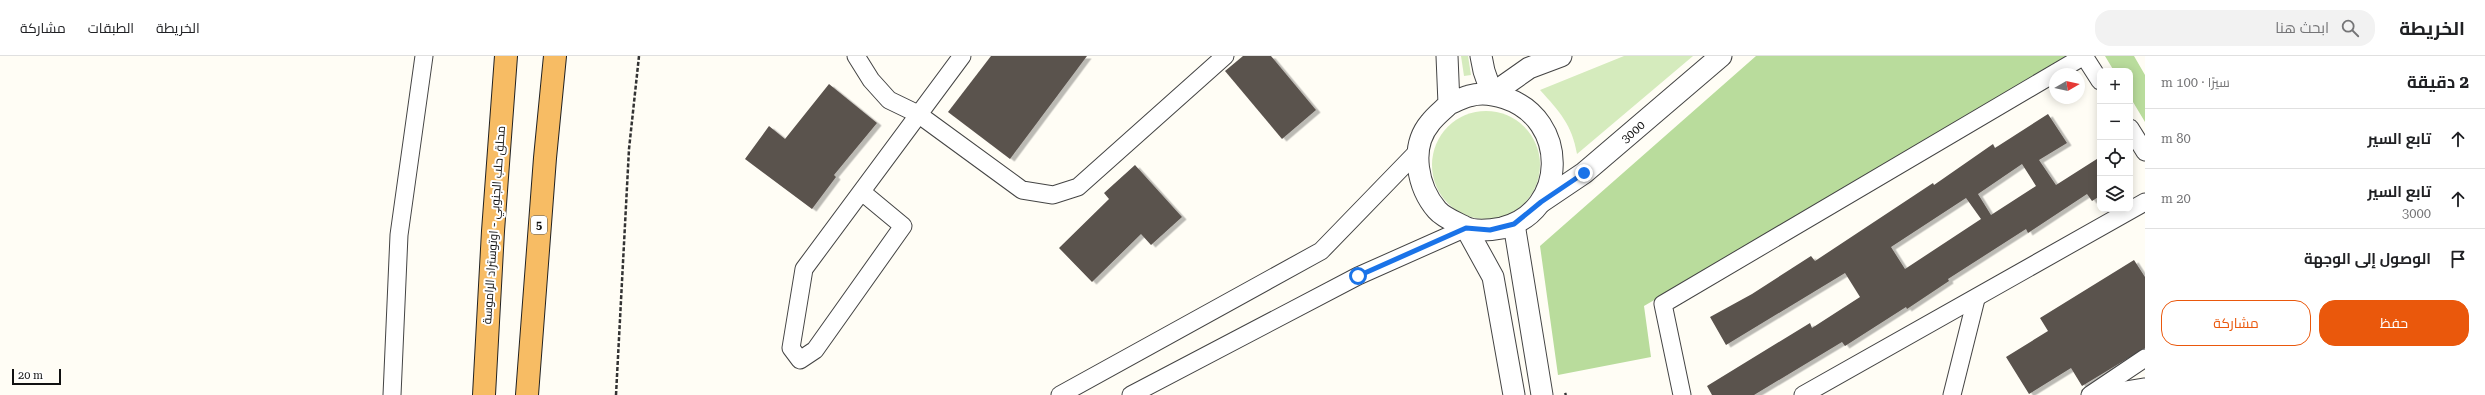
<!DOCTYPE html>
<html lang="ar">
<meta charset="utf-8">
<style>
body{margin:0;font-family:"Roboto Serif",Cairo,serif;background:#f2f2f2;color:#202124;direction:rtl}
.controls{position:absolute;right:12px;top:12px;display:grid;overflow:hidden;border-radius:8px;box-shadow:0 2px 10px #0003}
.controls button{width:36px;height:36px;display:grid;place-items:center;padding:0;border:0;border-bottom:1px solid #e0e0e0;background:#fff;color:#202124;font:20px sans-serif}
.compass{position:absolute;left:2049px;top:12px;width:36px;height:36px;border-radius:50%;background:#fff;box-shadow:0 2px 10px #0003;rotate:81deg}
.scale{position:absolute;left:12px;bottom:10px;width:49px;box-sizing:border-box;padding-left:4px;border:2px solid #111;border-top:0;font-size:11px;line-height:14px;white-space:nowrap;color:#111;-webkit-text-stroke:3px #fff;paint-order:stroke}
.stop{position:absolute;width:12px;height:12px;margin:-9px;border:3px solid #1a73e8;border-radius:50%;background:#fff}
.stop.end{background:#1a73e8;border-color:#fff;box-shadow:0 1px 4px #0008}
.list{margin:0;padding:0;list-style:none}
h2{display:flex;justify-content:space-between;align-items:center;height:52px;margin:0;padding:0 16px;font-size:17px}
h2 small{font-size:13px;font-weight:400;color:#757577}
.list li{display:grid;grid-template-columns:26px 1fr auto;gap:12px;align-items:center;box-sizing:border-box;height:60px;padding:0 16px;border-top:1px solid #e0e0e0}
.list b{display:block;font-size:15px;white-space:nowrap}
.list p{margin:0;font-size:13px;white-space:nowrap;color:#757577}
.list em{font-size:13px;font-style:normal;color:#757577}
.actions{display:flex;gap:8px;padding:12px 16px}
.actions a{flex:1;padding:9px 0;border:1px solid #ea580c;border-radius:16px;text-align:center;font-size:14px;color:#ea580c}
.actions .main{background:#ea580c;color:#fff}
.icon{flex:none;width:22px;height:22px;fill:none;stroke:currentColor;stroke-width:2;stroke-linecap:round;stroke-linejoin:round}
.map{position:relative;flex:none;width:2145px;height:339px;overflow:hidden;direction:ltr}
header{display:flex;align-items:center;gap:24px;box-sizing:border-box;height:56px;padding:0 20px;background:#fff;border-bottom:1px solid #e0e0e0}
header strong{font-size:19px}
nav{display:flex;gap:22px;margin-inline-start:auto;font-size:14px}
.search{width:280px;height:36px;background:#f2f2f2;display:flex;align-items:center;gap:10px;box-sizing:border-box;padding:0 14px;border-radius:16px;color:#757577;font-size:15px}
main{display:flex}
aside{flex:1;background:#fff}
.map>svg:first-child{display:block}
.green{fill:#d5ebbd}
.forest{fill:#b9dc9c}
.building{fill:#5a524d;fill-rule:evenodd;filter:url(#shadow)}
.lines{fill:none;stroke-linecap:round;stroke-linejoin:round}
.minor-casing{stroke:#444;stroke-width:19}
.tertiary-casing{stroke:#444;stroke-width:23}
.trunk-casing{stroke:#222;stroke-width:24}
.path{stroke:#333;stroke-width:2.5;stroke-dasharray:4 2;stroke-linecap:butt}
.minor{stroke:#fff;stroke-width:17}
.tertiary{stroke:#fff;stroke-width:21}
.trunk{stroke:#f7bc64;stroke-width:22}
.route{stroke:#1a73e8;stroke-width:5}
.labels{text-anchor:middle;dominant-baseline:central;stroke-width:4;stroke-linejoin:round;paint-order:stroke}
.shield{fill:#fff;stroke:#585858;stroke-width:1}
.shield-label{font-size:11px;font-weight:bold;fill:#111}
.street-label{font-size:12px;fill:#111;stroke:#fff}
</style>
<header>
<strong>الخريطة</strong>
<div class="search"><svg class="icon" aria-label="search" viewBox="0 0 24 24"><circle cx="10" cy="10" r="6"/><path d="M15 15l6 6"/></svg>ابحث هنا</div>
<nav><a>الخريطة</a><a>الطبقات</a><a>مشاركة</a></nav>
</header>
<main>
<aside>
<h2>2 دقيقة<small>سيرًا · 100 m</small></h2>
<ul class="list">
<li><svg class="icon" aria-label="ahead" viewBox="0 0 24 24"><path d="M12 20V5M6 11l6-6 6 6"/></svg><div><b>تابع السير</b></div><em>80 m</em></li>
<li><svg class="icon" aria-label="ahead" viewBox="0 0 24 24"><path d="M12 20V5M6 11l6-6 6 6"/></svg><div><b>تابع السير</b><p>3000</p></div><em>20 m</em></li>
<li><svg class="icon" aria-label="arrive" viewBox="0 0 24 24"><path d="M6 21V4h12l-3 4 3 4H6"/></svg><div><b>الوصول إلى الوجهة</b></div></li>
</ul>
<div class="actions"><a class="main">حفظ</a><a>مشاركة</a></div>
</aside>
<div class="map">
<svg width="2145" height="339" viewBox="0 0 2145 339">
<defs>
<filter id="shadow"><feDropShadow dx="4.5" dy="2.5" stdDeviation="0" flood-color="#0004"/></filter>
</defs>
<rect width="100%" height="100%" fill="#fffdf5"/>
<!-- green -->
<g class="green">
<path d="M 1461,0 L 1468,0 L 1471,19 L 1464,20 Z"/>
<path d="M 1624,0 L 1693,0 L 1577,98 C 1572,69 1560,56 1540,34 Z"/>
<circle cx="1486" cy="109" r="54"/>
</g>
<!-- forest -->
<g class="forest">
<path d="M 1756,0 L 2073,0 L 1644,250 L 1651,301 L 1558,319 L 1540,190 Z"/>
<path d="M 2105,0 L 2134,0 L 2145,19 L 2145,66 L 2130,41 L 2130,15 L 2114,15 Z"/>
</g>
<!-- building -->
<g class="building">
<path d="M 991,0 L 1087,0 L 1010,103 L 948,56 Z"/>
<path d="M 1243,0 L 1271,0 L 1316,54 L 1282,83 L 1225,15 Z"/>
<path d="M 829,28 L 877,67 L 834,119 L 836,121 L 812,153 L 745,103 L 769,70 L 785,83 Z"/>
<path d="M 2048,58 L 2067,87 L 2039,104 L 2056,129 L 2100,101 L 2100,140 L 2092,145 L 2087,138 L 2028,177 L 2026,173 L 1948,223 L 1949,225 L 1907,253 L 1906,251 L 1845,290 L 1842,286 L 1754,339 L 1712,339 L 1707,330 L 1810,267 L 1812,272 L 1860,241 L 1845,217 L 1726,289 L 1710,261 L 1752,238 L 1811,200 L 1815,205 L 1933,127 L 1934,129 L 1993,88 L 1995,92 ZM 2022,108 L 2036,130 L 1991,159 L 1978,138 ZM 1966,142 L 1981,163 L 1905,213 L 1891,191 Z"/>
<path d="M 1135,109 L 1182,161 L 1151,189 L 1141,178 L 1092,226 L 1059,192 L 1109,143 L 1104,137 Z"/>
<path d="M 2134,204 L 2145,221 L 2145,292 L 2082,330 L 2071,312 L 2029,338 L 2006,301 L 2048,275 L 2040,262 Z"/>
</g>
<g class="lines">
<defs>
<g id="minor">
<path d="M 856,0 L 871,24 L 889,44 L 918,58 L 1022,134 L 1053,139 L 1078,131 L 1225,0"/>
<path d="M 2130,72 L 2145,96"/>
<path d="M 862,136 L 903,170 L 815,294 L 800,304 L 791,292 L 804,213 L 962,0"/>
<path d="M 392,339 L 399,179 L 424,0"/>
<path d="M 1060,339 L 1321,195 L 1418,95"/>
<path d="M 1131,339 L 1358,220 L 1466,172"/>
<path d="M 1682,339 L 1663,248 L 2084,0 L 2100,25"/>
<path d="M 1803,339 L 2145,146"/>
<path d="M 1952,339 L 1976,243"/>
<path d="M 2090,339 L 2145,302"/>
<path d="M 2096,339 L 2145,331"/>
</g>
<g id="tertiary">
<path d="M 1447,0 L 1449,48 C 1443,54 1435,60 1430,67 C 1409,92 1418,132 1437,154 C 1443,161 1455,166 1463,170 C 1473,176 1491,174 1502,172 C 1568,155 1569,63 1505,42 C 1493,38 1481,36 1469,40 C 1462,42 1456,45 1449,48"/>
<path d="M 1481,0 L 1484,15 L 1492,38 L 1529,12 L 1561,0"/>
<path d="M 1541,146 L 1584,117 L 1721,0"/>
<path d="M 1514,168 L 1542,339"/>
<path d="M 1466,172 L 1493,221 L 1514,339"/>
</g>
<g id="trunk">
<path d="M 484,339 L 493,175 L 506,0"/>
<path d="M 527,339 L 545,102 L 555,0"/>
</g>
</defs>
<!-- minor casing -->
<use href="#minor" class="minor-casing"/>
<!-- tertiary casing -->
<use href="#tertiary" class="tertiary-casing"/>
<!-- trunk casing -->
<use href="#trunk" class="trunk-casing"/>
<!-- path -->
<g class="path">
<path d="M 1565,337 L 1566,339"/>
<path d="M 616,339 L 629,93 L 639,0"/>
</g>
<!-- minor -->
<use href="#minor" class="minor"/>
<!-- tertiary -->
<use href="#tertiary" class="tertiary"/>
<!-- trunk -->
<use href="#trunk" class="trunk"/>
</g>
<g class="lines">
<!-- route -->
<path class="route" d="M 1358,220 L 1466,172 L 1490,174 L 1514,168 L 1541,146 L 1584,117"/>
</g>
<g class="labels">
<!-- shield labels -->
<rect class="shield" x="531" y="160" width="16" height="18" rx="3"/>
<g class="shield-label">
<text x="539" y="169">5</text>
</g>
<!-- street labels -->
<g class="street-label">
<text transform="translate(1633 76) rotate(-41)">3000</text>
<text transform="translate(494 169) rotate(-86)">محلق حلب الجنوبي - اوتوستراد الراموسة</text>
</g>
</g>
</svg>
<div class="controls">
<button>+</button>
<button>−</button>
<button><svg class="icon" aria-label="locate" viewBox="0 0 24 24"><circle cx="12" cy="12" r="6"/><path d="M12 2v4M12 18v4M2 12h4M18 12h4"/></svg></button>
<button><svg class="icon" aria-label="layers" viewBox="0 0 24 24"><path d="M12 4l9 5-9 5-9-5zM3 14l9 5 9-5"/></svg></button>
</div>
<svg class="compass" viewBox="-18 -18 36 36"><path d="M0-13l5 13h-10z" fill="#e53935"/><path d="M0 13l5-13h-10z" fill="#757577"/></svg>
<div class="scale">20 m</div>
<div class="stop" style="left:1358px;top:220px"></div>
<div class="stop end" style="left:1584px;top:117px"></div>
</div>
</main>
